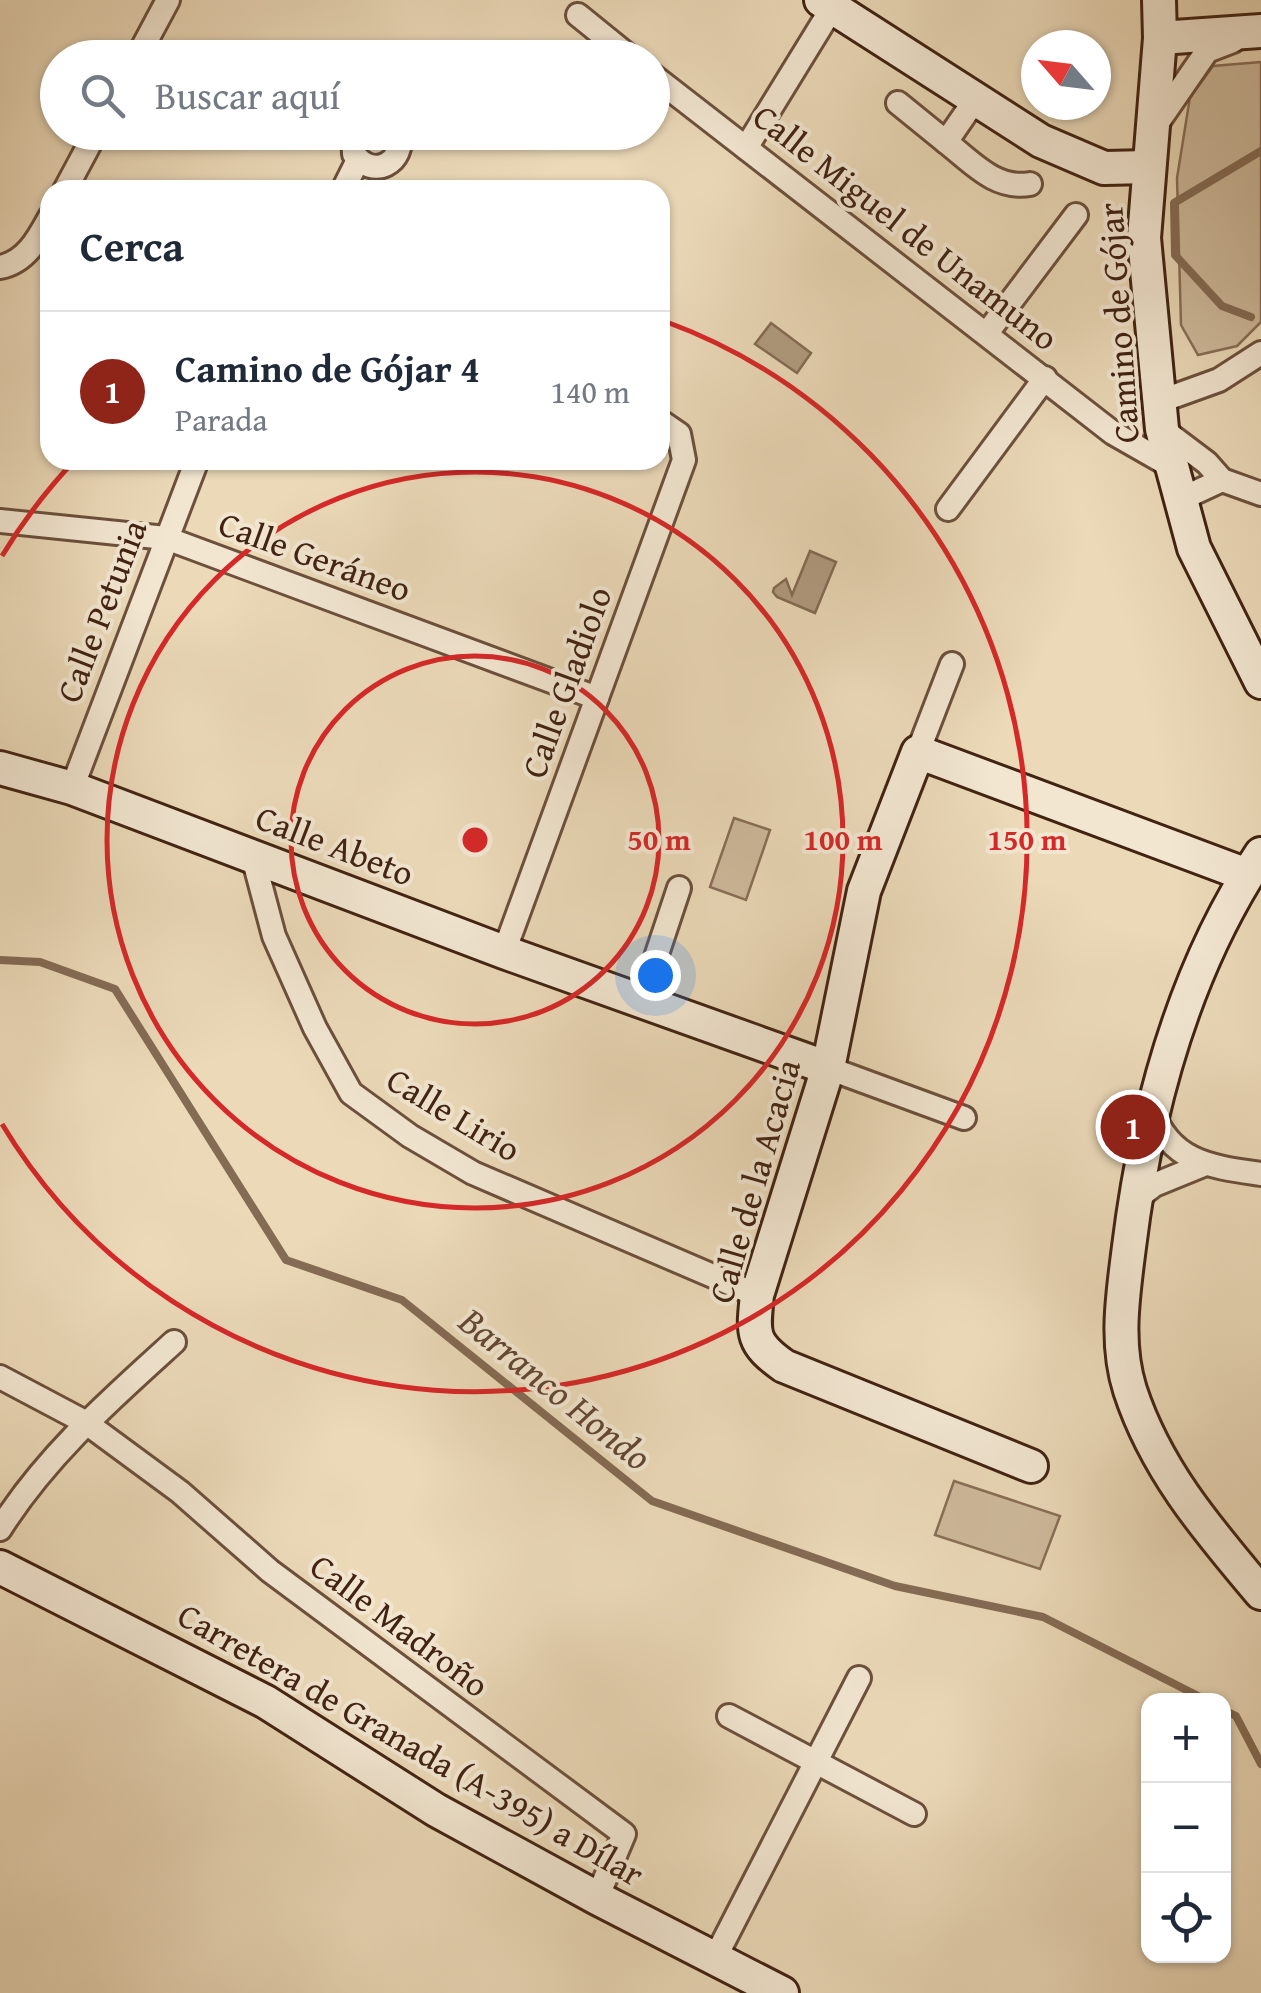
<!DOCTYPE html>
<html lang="es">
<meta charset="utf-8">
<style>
body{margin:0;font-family:"Gentium Book Plus",serif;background:#f6f6f7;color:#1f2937}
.controls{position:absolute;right:30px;bottom:30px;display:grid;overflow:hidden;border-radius:20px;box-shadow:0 2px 8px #0004}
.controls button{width:90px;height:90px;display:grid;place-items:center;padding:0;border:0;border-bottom:2px solid #e0e1e3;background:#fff;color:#1f2937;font:50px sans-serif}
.compass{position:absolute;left:1021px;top:30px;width:90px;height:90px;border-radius:50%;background:#fff;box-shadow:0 2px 8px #0004;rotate:298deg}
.you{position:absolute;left:655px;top:975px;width:35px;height:35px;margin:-25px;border:8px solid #fff;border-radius:50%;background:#1a73e8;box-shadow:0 0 0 15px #1a73e833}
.badge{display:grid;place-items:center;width:65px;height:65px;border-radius:50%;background:#8f2418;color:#fff;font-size:32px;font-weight:700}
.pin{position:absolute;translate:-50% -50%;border:5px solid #fff;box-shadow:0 2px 10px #0006}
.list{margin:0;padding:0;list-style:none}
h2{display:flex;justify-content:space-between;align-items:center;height:130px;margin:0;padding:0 40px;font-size:42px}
h2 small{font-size:32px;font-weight:400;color:#747a83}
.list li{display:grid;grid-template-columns:65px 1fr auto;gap:30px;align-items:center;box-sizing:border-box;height:160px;padding:0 40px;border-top:2px solid #e0e1e3}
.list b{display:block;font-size:38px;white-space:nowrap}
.list p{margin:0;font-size:32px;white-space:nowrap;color:#747a83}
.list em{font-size:32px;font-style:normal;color:#747a83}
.icon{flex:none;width:55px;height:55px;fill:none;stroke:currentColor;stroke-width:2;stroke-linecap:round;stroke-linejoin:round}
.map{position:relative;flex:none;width:1261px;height:1993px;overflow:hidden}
.search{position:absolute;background:#fff;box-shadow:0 2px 8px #0004;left:40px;top:40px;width:630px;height:110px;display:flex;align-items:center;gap:25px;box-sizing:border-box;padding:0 35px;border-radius:55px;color:#747a83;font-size:38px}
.panel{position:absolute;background:#fff;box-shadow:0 2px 8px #0004;left:40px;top:180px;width:630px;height:290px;border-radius:30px}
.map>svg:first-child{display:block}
.green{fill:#ceba9c;stroke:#886e57;stroke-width:2.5}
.water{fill:#b19b80;stroke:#846b54;stroke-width:2.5}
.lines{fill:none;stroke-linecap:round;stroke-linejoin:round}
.stream{stroke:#846b54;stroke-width:8}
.street-casing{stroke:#6c503c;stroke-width:28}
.secondary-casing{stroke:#412312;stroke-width:38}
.street{stroke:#f2e6d1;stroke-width:22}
.secondary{stroke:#f2e6d1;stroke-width:32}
.ring{fill:none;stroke:#d62828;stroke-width:5}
.labels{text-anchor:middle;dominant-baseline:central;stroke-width:8;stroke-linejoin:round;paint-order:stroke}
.street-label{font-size:35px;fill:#412312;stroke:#f2e6d1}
.water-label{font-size:38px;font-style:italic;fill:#634733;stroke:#f2e6d1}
.centre{fill:#d62828;stroke:#f2e6d1;stroke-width:5}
.ring-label{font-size:30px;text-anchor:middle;font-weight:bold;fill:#d62828;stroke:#f2e6d1;stroke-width:8;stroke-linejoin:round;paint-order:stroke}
</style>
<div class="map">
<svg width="1261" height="1993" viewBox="0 0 1261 1993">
<rect width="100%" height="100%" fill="#ebd9b8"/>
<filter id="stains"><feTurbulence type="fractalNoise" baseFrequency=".002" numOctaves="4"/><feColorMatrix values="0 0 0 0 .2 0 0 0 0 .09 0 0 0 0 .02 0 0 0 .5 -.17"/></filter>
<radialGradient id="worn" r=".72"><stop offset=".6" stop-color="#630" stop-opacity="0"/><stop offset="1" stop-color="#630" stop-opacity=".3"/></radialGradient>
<!-- green -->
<g class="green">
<path d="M 1261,62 L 1261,322 L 1237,346 L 1198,355 L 1181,325 L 1177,178 L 1190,97 L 1213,66 Z"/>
<path d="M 734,818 L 770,830 L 746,900 L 710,887 Z"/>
<path d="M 954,1481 L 1060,1516 L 1040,1569 L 935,1535 Z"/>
</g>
<!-- water -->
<g class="water">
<path d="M 771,323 L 811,353 L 797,373 L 755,344 Z"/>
<path d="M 810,551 L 836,562 L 815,613 L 777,597 L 773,592 L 774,588 L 786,579 L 792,595 Z"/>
</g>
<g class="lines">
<!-- stream -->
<g class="stream">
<path d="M 1251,317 L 1222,306 L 1175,255 L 1174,203 L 1261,151"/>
<path d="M 0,960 L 40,962 L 115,989 L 286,1260 L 402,1300 L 652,1501 L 895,1586 L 1043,1617 L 1206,1700"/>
<path d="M 1224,1710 L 1236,1716 L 1261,1764"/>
</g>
<defs>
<g id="street">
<path d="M 578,15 L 631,58"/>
<path d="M 137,58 L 168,0"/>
<path d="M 652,75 L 1113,433 L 1169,465"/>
<path d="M 975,100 L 946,142 C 972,162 995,190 1030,184"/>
<path d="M 898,103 L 946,142"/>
<path d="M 1156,125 L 1207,51 L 1233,41"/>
<path d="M 353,132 L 354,154 C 373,180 406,163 399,132"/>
<path d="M 746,148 L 837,0"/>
<path d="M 65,190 L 96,132"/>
<path d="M 343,190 L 358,160"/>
<path d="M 0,267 C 26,262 38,239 50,217"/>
<path d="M 987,333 L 1076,215"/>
<path d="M 1158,402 L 1219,380 L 1261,353"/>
<path d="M 1162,429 L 1207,463 L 1222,480 L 1261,494"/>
<path d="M 1179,500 L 1222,480"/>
<path d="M 948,509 L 1045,378"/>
<path d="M 0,521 L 166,538 L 597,698"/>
<path d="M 918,752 L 952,664"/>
<path d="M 72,788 L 197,460"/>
<path d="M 253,857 L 274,936 L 315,1028 L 351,1093 L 410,1136 L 473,1173 L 757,1295"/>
<path d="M 504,952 L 684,460 L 679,434 L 660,421"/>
<path d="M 641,1002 L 679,888"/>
<path d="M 828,1068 L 964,1118"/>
<path d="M 1152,1110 C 1170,1163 1213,1167 1261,1174"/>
<path d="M 1135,1200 L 1154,1185 L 1203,1165"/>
<path d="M 0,1377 L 85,1422 L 180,1492 L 270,1571 L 624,1834 L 597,1898"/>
<path d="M 0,1529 C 46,1456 110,1400 174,1342"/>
<path d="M 729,1716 L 914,1814"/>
<path d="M 715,1958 L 859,1678"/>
</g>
<g id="secondary">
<path d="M 821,0 L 1041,141 L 1104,168 L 1149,167"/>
<path d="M 1159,0 L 1160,38 L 1144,238 L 1162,429 L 1194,548 L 1261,682"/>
<path d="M 1160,38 L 1261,31"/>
<path d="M 0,768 L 72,788 L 504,952 L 828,1068"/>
<path d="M 1261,854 C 1183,971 1146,1109 1129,1247 C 1123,1295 1115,1343 1130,1390 C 1156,1470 1208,1530 1261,1593"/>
<path d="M 1031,1466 L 784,1366 C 751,1343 753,1333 757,1295 L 828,1068 L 864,891 L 918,752 L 1247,875"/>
<path d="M 0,1567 L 266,1702 L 436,1810 L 597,1898 L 782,1993"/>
</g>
</defs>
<!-- street casing -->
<use href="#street" class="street-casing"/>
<!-- secondary casing -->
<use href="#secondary" class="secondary-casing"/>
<!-- street -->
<use href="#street" class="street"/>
<!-- secondary -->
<use href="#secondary" class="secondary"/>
</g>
<!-- distance rings -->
<g class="ring">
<circle cx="475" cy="840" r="184"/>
<circle cx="475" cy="840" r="368"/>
<path d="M2 556A552 552 0 0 1 75 460M664 321A552 552 0 1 1 2 1124"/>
</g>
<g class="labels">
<!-- street labels -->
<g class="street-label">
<text transform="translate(906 227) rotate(38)">Calle Miguel de Unamuno</text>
<text transform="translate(1118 323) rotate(-94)">Camino de Gójar</text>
<text transform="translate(315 556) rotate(20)">Calle Geráneo</text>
<text transform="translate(101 611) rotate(-69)">Calle Petunia</text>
<text transform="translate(566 682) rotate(-70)">Calle Gladiolo</text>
<text transform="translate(335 845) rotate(21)">Calle Abeto</text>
<text transform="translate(454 1114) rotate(31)">Calle Lirio</text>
<text transform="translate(754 1181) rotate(-74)">Calle de la Acacia</text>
<text transform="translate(400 1625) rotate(37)">Calle Madroño</text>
<text transform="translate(411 1744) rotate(30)">Carretera de Granada (A-395) a Dílar</text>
</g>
<!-- water labels -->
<g class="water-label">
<text transform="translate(556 1388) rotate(39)">Barranco Hondo</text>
</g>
</g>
<circle cx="475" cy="840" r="15" class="centre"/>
<g class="ring-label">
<text x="659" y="850">50 m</text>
<text x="843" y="850">100 m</text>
<text x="1027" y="850">150 m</text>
</g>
<rect width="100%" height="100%" filter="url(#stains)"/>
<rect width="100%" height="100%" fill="url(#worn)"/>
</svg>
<div class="controls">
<button>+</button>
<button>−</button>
<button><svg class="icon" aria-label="locate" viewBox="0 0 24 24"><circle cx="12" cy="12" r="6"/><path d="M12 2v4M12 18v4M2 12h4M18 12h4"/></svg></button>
</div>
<svg class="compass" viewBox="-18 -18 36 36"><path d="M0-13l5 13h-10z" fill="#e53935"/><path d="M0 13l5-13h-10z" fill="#747a83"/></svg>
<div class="you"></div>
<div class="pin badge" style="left:1133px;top:1127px">1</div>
<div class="search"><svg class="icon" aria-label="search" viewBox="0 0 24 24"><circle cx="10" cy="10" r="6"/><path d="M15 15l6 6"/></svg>Buscar aquí</div>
<section class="panel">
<h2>Cerca<small></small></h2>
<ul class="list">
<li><span class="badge">1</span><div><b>Camino de Gójar 4</b><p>Parada</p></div><em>140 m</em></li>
</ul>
</section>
</div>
